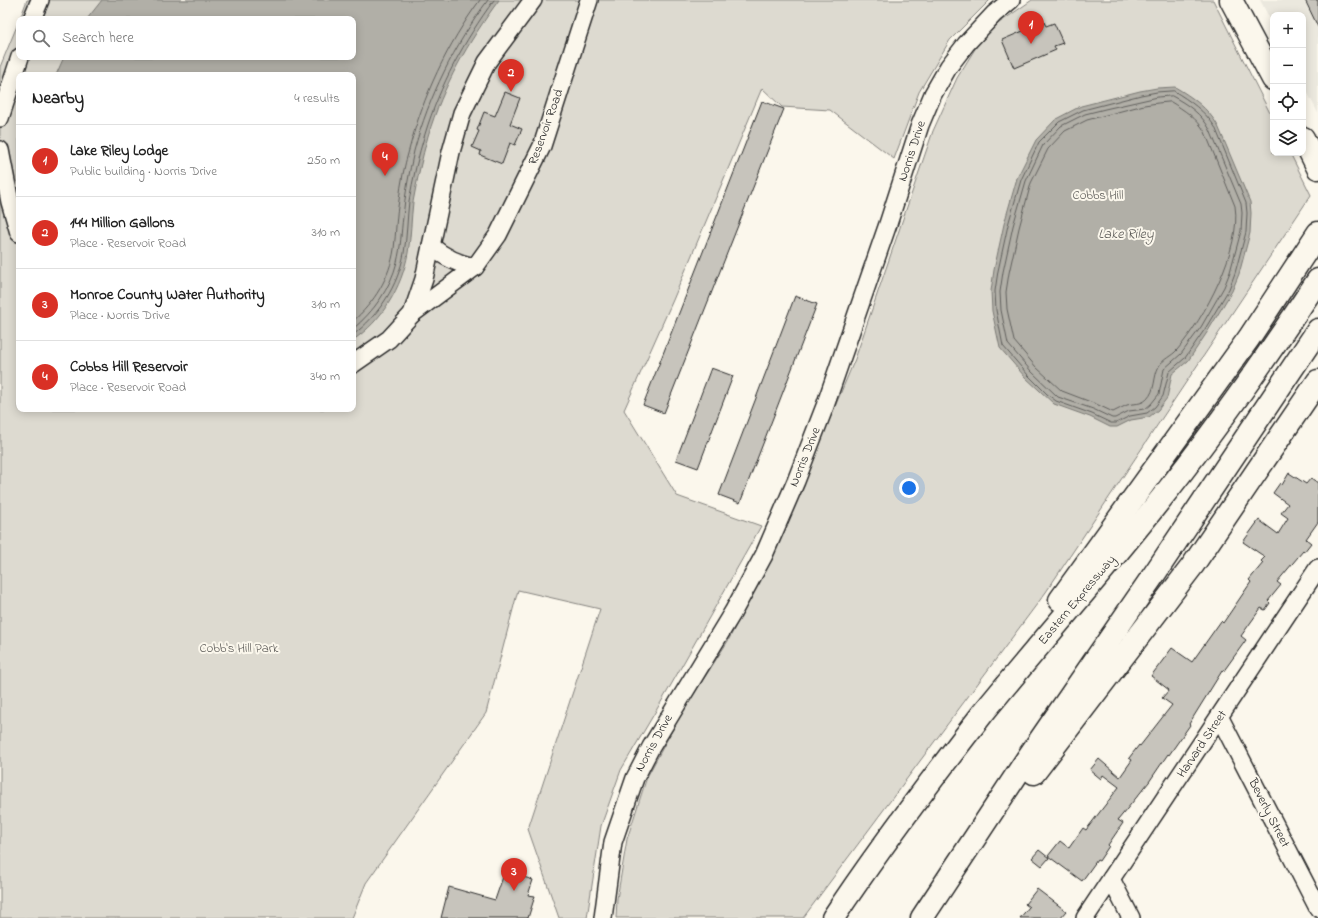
<!DOCTYPE html>
<meta charset="utf-8">
<style>
body{margin:0;font-family:"Indie Flower",sans-serif;background:#f6f6f6;color:#222}
.controls{position:absolute;right:12px;top:12px;display:grid;overflow:hidden;border-radius:8px;box-shadow:0 2px 10px #0003}
.controls button{width:36px;height:36px;display:grid;place-items:center;padding:0;border:0;border-bottom:1px solid #e0e0e0;background:#fff;color:#222;font:20px sans-serif}
.you{position:absolute;left:909px;top:488px;width:14px;height:14px;margin:-10px;border:3px solid #fff;border-radius:50%;background:#1a73e8;box-shadow:0 0 0 6px #1a73e833}
.badge{display:grid;place-items:center;width:26px;height:26px;border-radius:50%;background:#d93025;color:#fff;font-size:13px;font-weight:700}
.pin{position:absolute;translate:-50% -33px;filter:drop-shadow(0 1px 2px #0008)}
.pin::after{content:'';position:absolute;top:21px;width:14px;height:12px;background:inherit;clip-path:polygon(0 0,100% 0,50% 100%)}
.list{margin:0;padding:0;list-style:none}
h2{display:flex;justify-content:space-between;align-items:center;height:52px;margin:0;padding:0 16px;font-size:17px}
h2 small{font-size:13px;font-weight:400;color:#767676}
.list li{display:grid;grid-template-columns:26px 1fr auto;gap:12px;align-items:center;box-sizing:border-box;height:72px;padding:0 16px;border-top:1px solid #e0e0e0}
.list b{display:block;font-size:15px;white-space:nowrap}
.list p{margin:0;font-size:13px;white-space:nowrap;color:#767676}
.list em{font-size:13px;font-style:normal;color:#767676}
.icon{flex:none;width:22px;height:22px;fill:none;stroke:currentColor;stroke-width:2;stroke-linecap:round;stroke-linejoin:round}
.map{position:relative;flex:none;width:1318px;height:918px;overflow:hidden}
.search{position:absolute;background:#fff;box-shadow:0 2px 10px #0003;left:16px;top:16px;width:340px;height:44px;display:flex;align-items:center;gap:10px;box-sizing:border-box;padding:0 14px;border-radius:8px;color:#767676;font-size:15px}
.panel{position:absolute;background:#fff;box-shadow:0 2px 10px #0003;left:16px;top:72px;width:340px;height:340px;border-radius:8px}
.map>svg:first-child{display:block}
.built{fill:#ebe8de}
.green{fill:#dddad0;stroke:#84827e;fill-rule:evenodd}
.water{fill:#b1afa7;stroke:#7b7a75}
.lines{fill:none;stroke-linecap:round;stroke-linejoin:round}
.shore{stroke:#61605d;stroke-width:1}
.building{fill:#c7c4bc;stroke:#2b2b2b}
.minor-casing{stroke:#2b2b2b;stroke-width:20}
.major-casing{stroke:#2b2b2b;stroke-width:25}
.highway-casing{stroke:#2b2b2b;stroke-width:25}
.minor{stroke:#fbf7ec;stroke-width:17}
.major{stroke:#fbf7ec;stroke-width:22}
.highway{stroke:#fbf7ec;stroke-width:22}
.labels{text-anchor:middle;dominant-baseline:central;stroke-width:4;stroke-linejoin:round;paint-order:stroke}
.street-label{font-size:13px;fill:#2b2b2b;stroke:#fbf7ec}
.park-label{font-size:13px;fill:#585754;stroke:#fbf7ec}
.water-label{font-size:14px;font-style:italic;fill:#5a5956;stroke:#fbf7ec}
</style>
<div class="map">
<svg width="1318" height="918" viewBox="0 0 1318 918">
<rect width="100%" height="100%" fill="#fbf7ec"/>
<filter id="ink" filterUnits="userSpaceOnUse"><feTurbulence type="fractalNoise" baseFrequency=".025" numOctaves="2"/><feDisplacementMap in="SourceGraphic" scale="8" xChannelSelector="R" yChannelSelector="G"/><feConvolveMatrix kernelMatrix="1 2 1 2 8 2 1 2 1" color-interpolation-filters="sRGB"/></filter>
<g filter="url(#ink)">
<!-- built -->
<path class="built" d="M 1260,0 L 1318,0 L 1318,113 L 1303,84 L 1303,15 L 1273,15 L 1273,25 Z"/>
<!-- green -->
<g class="green">
<path d="M 27,0 L 990,0 L 950,40 L 919,92 L 894,159 L 830,110 L 782,107 L 762,88 L 673,300 L 624,410 L 677,496 L 761,526 L 667,692 L 621,770 L 601,826 L 587,918 L 559,918 L 528,829 L 600,609 L 518,590 L 486,713 L 366,883 L 352,918 L 0,918 L 0,67 L 19,21 L 19,57 L 353,57 L 353,19 L 20,19 ZM 19,75 L 353,75 L 353,409 L 19,409 Z"/>
<path d="M 1032,0 L 1213,0 L 1273,119 L 1273,153 L 1290,153 L 1311,195 L 1046,592 L 803,918 L 616,918 L 617,899 L 627,839 L 647,777 L 681,714 L 728,641 L 774,551 L 855,359 L 933,131 L 957,78 L 978,44 L 999,23 Z"/>
</g>
<!-- water -->
<g class="water">
<path d="M 102,0 L 499,0 C 468,42 443,86 428,136 C 422,158 417,180 413,202 C 411,219 411,236 408,253 C 402,287 382,321 353,340 L 353,75 L 56,75 L 64,57 L 353,57 L 353,19 L 87,19 Z"/>
<path d="M 1175,87 C 1192,97 1208,108 1218,126 L 1250,202 L 1251,213 L 1250,233 L 1239,274 L 1232,291 L 1208,331 L 1188,361 L 1172,374 L 1167,398 L 1158,410 L 1149,417 L 1131,420 L 1117,427 L 1110,427 L 1090,417 L 1054,404 L 1025,377 L 1000,348 L 992,311 L 991,291 L 994,270 L 1004,224 L 1017,178 L 1036,140 L 1056,119 L 1081,106 L 1140,91 L 1157,88 Z"/>
</g>
<g class="lines">
<!-- shore -->
<g class="shore">
<path d="M 1174,91 C 1190,101 1205,111 1215,127 L 1246,203 L 1247,213 L 1246,232 L 1235,273 L 1229,289 L 1205,329 L 1185,358 L 1169,372 L 1163,396 L 1155,407 L 1147,413 L 1130,416 L 1116,423 L 1111,423 L 1092,414 L 1056,401 L 1047,394 L 1028,375 L 1003,346 L 996,310 L 995,291 L 998,271 L 1008,225 L 1021,180 L 1039,142 L 1059,122 L 1083,110 L 1141,95 L 1157,92 Z"/>
<path d="M 1172,96 C 1187,104 1202,114 1210,130 L 1241,204 L 1242,213 L 1241,231 L 1230,272 L 1224,287 L 1201,327 L 1181,354 L 1164,369 L 1159,394 L 1151,404 L 1145,409 L 1129,411 L 1115,418 L 1112,418 L 1093,409 L 1058,397 L 1031,371 L 1008,344 L 1001,310 L 1000,292 L 1003,272 L 1013,226 L 1026,181 L 1043,145 L 1061,126 L 1085,114 L 1105,109 L 1158,97 Z"/>
<path d="M 1171,102 C 1184,110 1197,118 1205,132 L 1235,206 C 1242,248 1204,319 1177,350 C 1172,356 1163,359 1159,366 C 1153,377 1156,390 1147,399 C 1141,405 1134,403 1127,405 C 1122,407 1118,410 1113,412 L 1096,404 L 1062,391 L 1036,367 L 1014,341 L 1007,309 L 1006,292 L 1009,273 L 1019,228 L 1031,183 L 1048,149 L 1065,131 L 1087,120 L 1144,105 L 1158,103 Z"/>
<path d="M 353,321 C 374,303 390,277 394,249 C 396,233 396,216 399,200 C 401,183 404,166 409,150 C 423,96 447,45 480,0"/>
<path d="M 353,329 C 374,311 390,289 397,262 C 401,247 401,232 403,217 C 405,195 409,173 414,151 C 429,96 454,46 488,0"/>
<path d="M 353,335 C 379,315 398,286 404,253 C 407,236 407,218 409,201 C 413,179 418,156 425,134 C 440,85 464,41 494,0"/>
</g>
</g>
<!-- building -->
<g class="building">
<path d="M 1305,0 L 1318,0 L 1318,27 Z"/>
<path d="M 1044,22 L 1046,26 L 1054,23 L 1063,43 L 1054,46 L 1056,50 L 1014,68 L 1002,40 Z"/>
<path d="M 505,92 L 520,98 L 510,124 L 522,129 L 515,145 L 510,143 L 502,164 L 480,155 L 481,151 L 472,147 L 479,131 L 477,130 L 484,112 L 495,116 Z"/>
<path d="M 762,101 L 784,109 L 664,413 L 643,405 Z"/>
<path d="M 795,296 L 817,304 L 740,503 L 719,495 Z"/>
<path d="M 711,368 L 733,376 L 698,468 L 676,460 Z"/>
<path d="M 1289,473 L 1306,484 L 1311,478 L 1318,483 L 1318,522 L 1306,539 L 1311,543 L 1304,552 L 1303,551 L 1277,582 L 1281,585 L 1268,601 L 1270,603 L 1265,610 L 1261,608 L 1241,636 L 1246,640 L 1223,672 L 1222,671 L 1189,724 L 1190,725 L 1169,755 L 1168,754 L 1149,782 L 1118,820 L 1123,823 L 1108,845 L 1109,846 L 1099,861 L 1097,860 L 1082,881 L 1048,856 L 1060,841 L 1069,848 L 1083,828 L 1086,830 L 1119,787 L 1103,775 L 1101,779 L 1090,770 L 1099,759 L 1120,777 L 1132,760 L 1129,758 L 1139,745 L 1140,746 L 1172,705 L 1162,698 L 1169,690 L 1151,676 L 1172,648 L 1192,662 L 1221,621 L 1223,623 L 1251,582 L 1249,580 L 1263,563 L 1261,561 L 1265,557 L 1243,542 L 1259,520 L 1278,534 L 1288,518 L 1281,513 L 1288,504 L 1273,493 L 1280,483 L 1282,485 Z"/>
<path d="M 1039,850 L 1049,858 L 1042,866 L 1032,858 Z"/>
<path d="M 505,871 L 533,880 L 528,895 L 535,896 L 528,918 L 441,918 L 449,887 L 495,900 Z"/>
<path d="M 1037,889 L 1066,911 L 1060,918 L 1020,918 L 1029,907 L 1025,904 Z"/>
</g>
<g class="lines">
<defs>
<g id="minor">
<path d="M 32,19 L 40,0"/>
<path d="M 0,118 L 20,57"/>
<path d="M 0,150 L 10,202 L 19,233"/>
<path d="M 431,246 C 445,258 458,264 475,267"/>
<path d="M 412,314 L 475,267 L 498,235 L 542,146 L 589,0"/>
<path d="M 353,364 L 389,339 L 412,314 L 424,279 L 451,152 L 462,113 L 487,62 L 533,0"/>
<path d="M 1220,718 L 1318,908"/>
<path d="M 1111,879 L 1131,918"/>
<path d="M 603,918 L 613,842 L 635,778 L 651,747 L 733,612 L 764,555 L 796,481 L 825,406 L 888,224 L 920,125 L 933,94 L 949,66 L 966,44 L 994,14 L 1011,0"/>
<path d="M 1085,918 L 1318,568"/>
</g>
<g id="major">
<path d="M 1231,0 L 1273,79"/>
<path d="M 1303,138 L 1318,168"/>
</g>
<g id="highway">
<path d="M 1060,600 L 1249,338 L 1318,233"/>
<path d="M 1034,773 L 1193,565 L 1318,381"/>
<path d="M 833,918 C 880,847 931,780 983,713 C 1040,643 1100,576 1156,505 C 1214,433 1267,357 1318,280"/>
<path d="M 922,918 L 1029,756 L 1155,573 L 1318,330"/>
</g>
</defs>
<!-- minor casing -->
<use href="#minor" class="minor-casing"/>
<!-- major casing -->
<use href="#major" class="major-casing"/>
<!-- highway casing -->
<use href="#highway" class="highway-casing"/>
<!-- minor -->
<use href="#minor" class="minor"/>
<!-- major -->
<use href="#major" class="major"/>
<!-- highway -->
<use href="#highway" class="highway"/>
</g>
</g>
<g class="labels">
<!-- street labels -->
<g class="street-label">
<text transform="translate(546 127) rotate(-70)">Reservoir Road</text>
<text transform="translate(912 151) rotate(-72)">Norris Drive</text>
<text transform="translate(805 457) rotate(-68)">Norris Drive</text>
<text transform="translate(1077 600) rotate(-50)">Eastern Expressway</text>
<text transform="translate(654 743) rotate(-61)">Norris Drive</text>
<text transform="translate(1202 744) rotate(-56)">Harvard Street</text>
<text transform="translate(1269 813) rotate(63)">Beverly Street</text>
</g>
<!-- park labels -->
<g class="park-label">
<text x="1098" y="195">Cobbs Hill</text>
<text x="239" y="648">Cobb's Hill Park</text>
</g>
<!-- water labels -->
<g class="water-label">
<text x="1126" y="234">Lake Riley</text>
</g>
</g>
</svg>
<div class="controls">
<button>+</button>
<button>−</button>
<button><svg class="icon" aria-label="locate" viewBox="0 0 24 24"><circle cx="12" cy="12" r="6"/><path d="M12 2v4M12 18v4M2 12h4M18 12h4"/></svg></button>
<button><svg class="icon" aria-label="layers" viewBox="0 0 24 24"><path d="M12 4l9 5-9 5-9-5zM3 14l9 5 9-5"/></svg></button>
</div>
<div class="you"></div>
<div class="pin badge" style="left:1031px;top:44px">1</div>
<div class="pin badge" style="left:511px;top:92px">2</div>
<div class="pin badge" style="left:514px;top:891px">3</div>
<div class="pin badge" style="left:385px;top:176px">4</div>
<div class="search"><svg class="icon" aria-label="search" viewBox="0 0 24 24"><circle cx="10" cy="10" r="6"/><path d="M15 15l6 6"/></svg>Search here</div>
<section class="panel">
<h2>Nearby<small>4 results</small></h2>
<ul class="list">
<li><span class="badge">1</span><div><b>Lake Riley Lodge</b><p>Public building · Norris Drive</p></div><em>250 m</em></li>
<li><span class="badge">2</span><div><b>144 Million Gallons</b><p>Place · Reservoir Road</p></div><em>310 m</em></li>
<li><span class="badge">3</span><div><b>Monroe County Water Authority</b><p>Place · Norris Drive</p></div><em>310 m</em></li>
<li><span class="badge">4</span><div><b>Cobbs Hill Reservoir</b><p>Place · Reservoir Road</p></div><em>340 m</em></li>
</ul>
</section>
</div>
